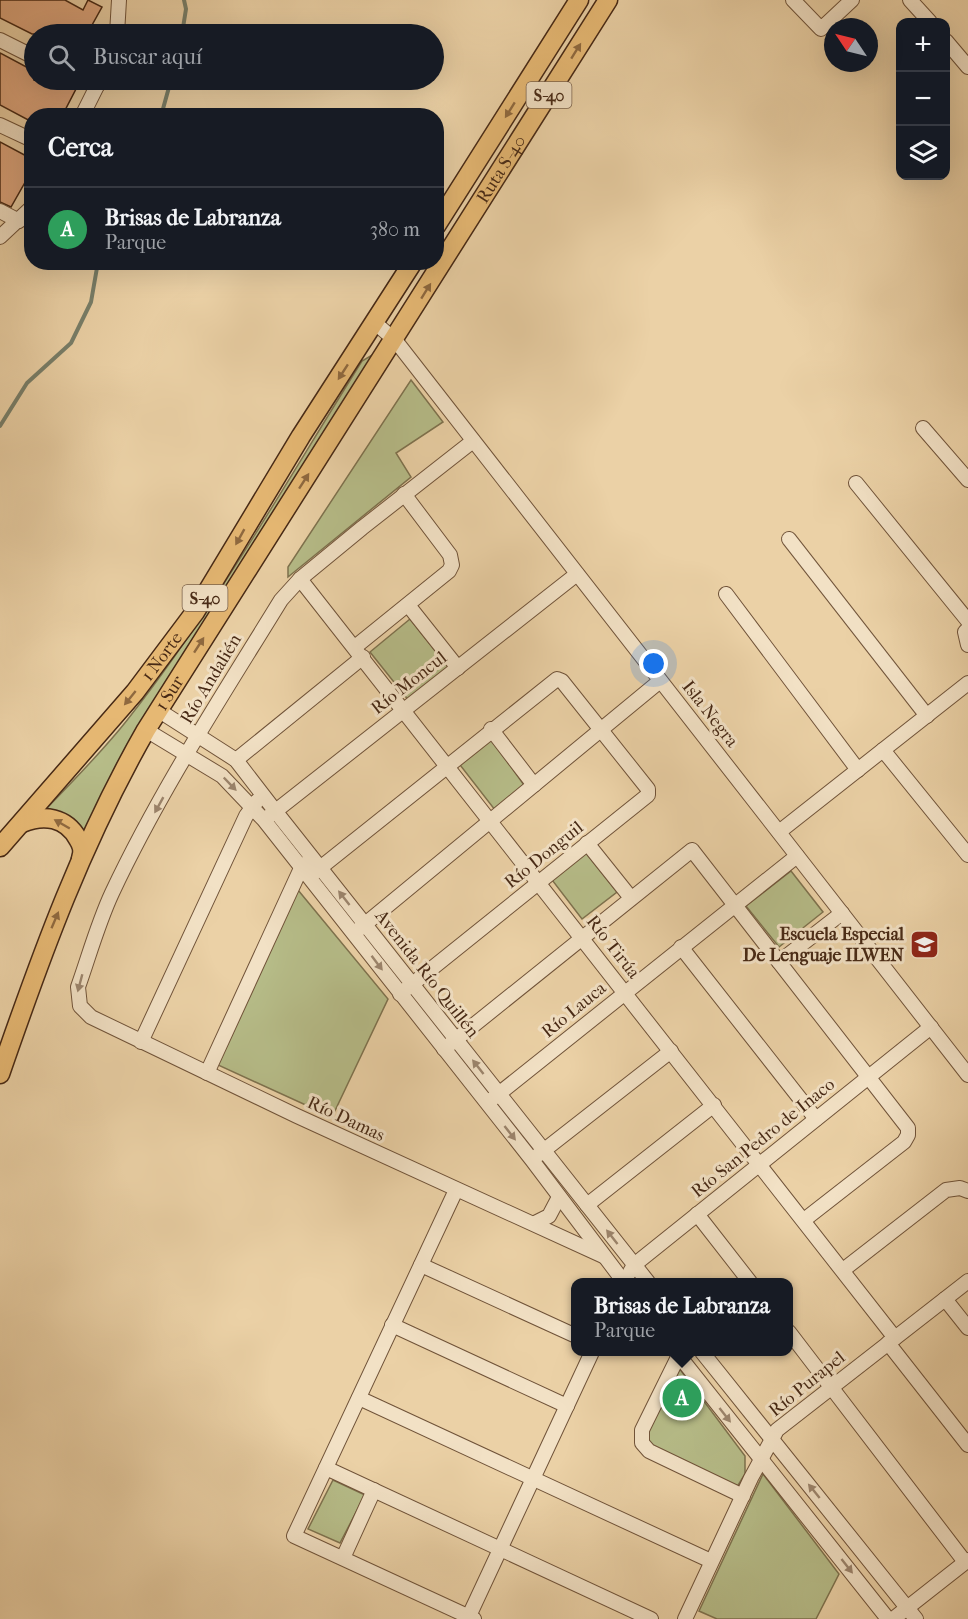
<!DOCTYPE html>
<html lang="es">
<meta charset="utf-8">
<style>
body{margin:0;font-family:"IM FELL French Canon",serif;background:#20242c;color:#f1f3f6}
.controls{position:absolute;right:18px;top:18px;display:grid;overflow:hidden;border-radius:12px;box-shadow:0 6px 24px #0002}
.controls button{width:54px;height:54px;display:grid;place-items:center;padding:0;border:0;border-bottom:2px solid #363941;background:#171b24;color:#f1f3f6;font:30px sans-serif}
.compass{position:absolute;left:824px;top:18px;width:54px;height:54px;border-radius:50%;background:#171b24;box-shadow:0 6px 24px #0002;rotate:305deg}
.you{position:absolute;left:654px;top:664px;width:21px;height:21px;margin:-15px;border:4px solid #fff;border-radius:50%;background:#1a73e8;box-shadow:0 0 0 9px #1a73e833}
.badge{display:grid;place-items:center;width:39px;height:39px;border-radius:50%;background:#1a73e8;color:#fff;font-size:20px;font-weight:700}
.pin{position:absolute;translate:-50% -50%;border:3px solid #fff;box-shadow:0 2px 6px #0006}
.popup{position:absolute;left:571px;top:1278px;width:222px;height:78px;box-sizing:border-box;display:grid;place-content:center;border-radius:12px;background:#171b24;filter:drop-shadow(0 2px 4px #0005);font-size:20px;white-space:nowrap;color:#9ea1a6}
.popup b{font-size:22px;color:#f1f3f6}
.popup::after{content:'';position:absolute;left:50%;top:100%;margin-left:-12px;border:12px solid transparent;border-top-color:#171b24}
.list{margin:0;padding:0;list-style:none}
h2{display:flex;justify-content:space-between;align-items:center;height:78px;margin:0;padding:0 24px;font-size:26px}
h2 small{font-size:20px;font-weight:400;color:#9ea1a6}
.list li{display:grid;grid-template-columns:39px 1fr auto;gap:18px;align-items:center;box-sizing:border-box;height:84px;padding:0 24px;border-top:2px solid #363941}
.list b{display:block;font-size:22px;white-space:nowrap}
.list p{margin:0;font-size:20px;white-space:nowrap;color:#9ea1a6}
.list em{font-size:20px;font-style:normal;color:#9ea1a6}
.icon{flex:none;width:33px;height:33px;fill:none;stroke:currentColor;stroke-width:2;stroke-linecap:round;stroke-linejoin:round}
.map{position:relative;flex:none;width:968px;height:1619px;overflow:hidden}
.search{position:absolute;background:#171b24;box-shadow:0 6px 24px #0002;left:24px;top:24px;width:420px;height:66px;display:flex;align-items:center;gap:15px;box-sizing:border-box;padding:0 21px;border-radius:33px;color:#9ea1a6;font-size:22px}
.panel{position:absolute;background:#171b24;box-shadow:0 6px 24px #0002;left:24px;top:108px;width:420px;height:162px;border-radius:24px}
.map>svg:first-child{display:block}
.green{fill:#b6bc88;stroke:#7e724e;stroke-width:1.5}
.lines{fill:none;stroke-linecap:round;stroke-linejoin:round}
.stream{stroke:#787f6a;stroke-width:4}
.building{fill:#dda67e;stroke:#472915;stroke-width:1.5}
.minor-casing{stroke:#705339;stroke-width:16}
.major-casing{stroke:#472915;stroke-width:21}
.minor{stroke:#f2e1c5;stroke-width:14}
.major{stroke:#e6b873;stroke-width:18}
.oneway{fill:#8f693f}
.oneway2{fill:#9c856d}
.labels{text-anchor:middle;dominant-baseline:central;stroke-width:6;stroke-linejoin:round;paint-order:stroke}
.shield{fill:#f2e1c5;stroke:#7a604a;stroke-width:1.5}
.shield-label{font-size:16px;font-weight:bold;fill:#472915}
.street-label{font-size:18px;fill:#472915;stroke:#f2e1c5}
.poi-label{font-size:18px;font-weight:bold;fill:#472915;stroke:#f2e1c5;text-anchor:end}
</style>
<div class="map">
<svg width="968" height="1619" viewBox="0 0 968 1619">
<rect width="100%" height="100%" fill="#ebd1a6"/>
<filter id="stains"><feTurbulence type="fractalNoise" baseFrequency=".00333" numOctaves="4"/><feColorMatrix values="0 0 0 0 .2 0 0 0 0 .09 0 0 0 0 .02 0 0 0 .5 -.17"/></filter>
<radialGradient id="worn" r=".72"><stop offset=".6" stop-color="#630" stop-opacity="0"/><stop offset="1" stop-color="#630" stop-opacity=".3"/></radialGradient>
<!-- green -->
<g class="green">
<path d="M 374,354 L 86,834 L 75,822 L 45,810 C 73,781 103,751 128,719 C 216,607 286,482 362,361 Z"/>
<path d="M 411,380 L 443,422 L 396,453 L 411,477 L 288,577 L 288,567 Z"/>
<path d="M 410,619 L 449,668 L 409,701 L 370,652 Z"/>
<path d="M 489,736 L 524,785 L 495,810 L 457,761 Z"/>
<path d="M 583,849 L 617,892 L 582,919 L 549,876 Z"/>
<path d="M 791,871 L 823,912 L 779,947 L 746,906 Z"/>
<path d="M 298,890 L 388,999 L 332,1117 L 218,1065 Z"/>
<path d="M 679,1368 L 745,1456 L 745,1474 L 737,1487 L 654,1450 L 646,1436 Z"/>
<path d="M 763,1474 L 839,1574 L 816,1619 L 717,1619 L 699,1611 Z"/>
<path d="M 333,1480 L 365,1495 L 340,1543 L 308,1529 Z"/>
</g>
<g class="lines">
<!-- stream -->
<g class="stream">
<path d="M 182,34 L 186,9 L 184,0"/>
<path d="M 161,116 L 171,80"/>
<path d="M 0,426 L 27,383 L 71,343 L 91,302 L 98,262"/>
</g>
</g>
<!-- building -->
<g class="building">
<path d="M 0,0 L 65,0 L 83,10 L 88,0 L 102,7 L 87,34 L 32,34 L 0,18 Z"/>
<path d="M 0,53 L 34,71 L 34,80 L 50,80 L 61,85 L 64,80 L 73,82 L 77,87 L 62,116 L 32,116 L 32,122 L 0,105 Z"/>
<path d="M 0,142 L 32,159 L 32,181 L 27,179 L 11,207 L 0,202 Z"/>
</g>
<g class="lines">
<defs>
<g id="minor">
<path d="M 793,0 L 821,29 L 852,0"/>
<path d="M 910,0 L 930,22"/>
<path d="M 117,34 L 119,0"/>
<path d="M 0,40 L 34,57"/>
<path d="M 946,41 L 968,67"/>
<path d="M 82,80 L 97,86"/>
<path d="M 82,116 L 100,80"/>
<path d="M 0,125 L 32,140"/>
<path d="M 0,211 L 19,221"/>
<path d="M 0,237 L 32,207"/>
<path d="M 375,323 L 395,340 L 968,1075"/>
<path d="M 923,428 L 968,480"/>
<path d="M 473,441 L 362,528 L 300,579 L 281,600 C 222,696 160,791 112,893 C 98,923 89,956 78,987 L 80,1006 L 91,1017 L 297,1116 L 603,1256"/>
<path d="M 856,483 L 968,621"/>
<path d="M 789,539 L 927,716"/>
<path d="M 300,579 L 895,1338"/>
<path d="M 726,594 L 858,770"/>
<path d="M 408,605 L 458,668"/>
<path d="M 968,629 L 965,632 L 968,645"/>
<path d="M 355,647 L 449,571 L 452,565 L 450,555 L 404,494"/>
<path d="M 158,710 L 236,760 L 276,812 L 648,1282"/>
<path d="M 491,729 L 534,785"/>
<path d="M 146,730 L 222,776 L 264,820 L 532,1160 L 624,1282"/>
<path d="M 883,750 L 968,855"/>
<path d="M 236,760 L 363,657"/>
<path d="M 268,817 L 577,574"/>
<path d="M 779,832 L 968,683"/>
<path d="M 587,843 L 631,898"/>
<path d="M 310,876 L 557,679 L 562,681 L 648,789 L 648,795 L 400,994"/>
<path d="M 358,930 L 660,681"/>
<path d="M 681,947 L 816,1119"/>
<path d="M 779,962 L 842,913"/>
<path d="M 141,1042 L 246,816 L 257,801"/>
<path d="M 444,1049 L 692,850 L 908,1128 L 908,1135 L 904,1142 L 804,1220"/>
<path d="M 207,1073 L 302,866 L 308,862"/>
<path d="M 491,1100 L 797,856"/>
<path d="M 538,1155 L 671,1051"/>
<path d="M 456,1190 L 294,1536 L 474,1619"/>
<path d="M 587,1205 L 714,1105"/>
<path d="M 697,1214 L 750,1282"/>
<path d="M 535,1223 L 549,1216 L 559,1197"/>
<path d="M 421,1265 L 576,1336"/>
<path d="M 843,1270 L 946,1190 L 960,1188 L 968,1191"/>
<path d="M 630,1272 L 634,1265 L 931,1027"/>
<path d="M 945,1299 L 968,1328"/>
<path d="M 392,1325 L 567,1406"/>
<path d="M 789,1332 L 965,1562"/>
<path d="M 888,1343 L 968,1445"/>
<path d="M 676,1352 L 888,1619"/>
<path d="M 702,1352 L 916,1619"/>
<path d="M 679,1355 L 642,1430 L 642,1443 L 649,1451 L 743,1496"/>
<path d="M 359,1398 L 711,1561"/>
<path d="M 326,1468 L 651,1619"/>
<path d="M 343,1558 L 374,1490"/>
<path d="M 469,1616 L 592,1352"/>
<path d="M 685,1619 L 751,1478 L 777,1430 L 968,1281"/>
<path d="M 893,1619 L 968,1560"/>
</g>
<g id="major">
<path d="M 436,226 L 579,0"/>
<path d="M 22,823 C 44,814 66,817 78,839 C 82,845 84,851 81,858"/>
<path id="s1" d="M 0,847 L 135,692 L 195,612 L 301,436 L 413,262"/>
<path id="s2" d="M 0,1074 C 42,953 82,842 146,730 L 608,0"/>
</g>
</defs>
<!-- minor casing -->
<use href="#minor" class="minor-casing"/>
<!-- major casing -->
<use href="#major" class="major-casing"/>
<!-- minor -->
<use href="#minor" class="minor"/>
<!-- major -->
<use href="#major" class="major"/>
</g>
<!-- one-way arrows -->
<defs><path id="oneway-solid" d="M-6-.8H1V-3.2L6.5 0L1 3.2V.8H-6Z" transform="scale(1.5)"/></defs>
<g class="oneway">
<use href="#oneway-solid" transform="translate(576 51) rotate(-58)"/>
<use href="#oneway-solid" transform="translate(510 110) rotate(122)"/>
<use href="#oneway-solid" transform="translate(426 291) rotate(-58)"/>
<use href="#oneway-solid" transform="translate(343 372) rotate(123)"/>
<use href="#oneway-solid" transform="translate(304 481) rotate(-57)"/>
<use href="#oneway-solid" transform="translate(240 537) rotate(119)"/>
<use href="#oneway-solid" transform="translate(199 645) rotate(-57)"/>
<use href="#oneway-solid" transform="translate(130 698) rotate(129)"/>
<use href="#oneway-solid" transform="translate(62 824) rotate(-150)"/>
<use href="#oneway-solid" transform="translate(55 920) rotate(-67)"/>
</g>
<g class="oneway2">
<use href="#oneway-solid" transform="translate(230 784) rotate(46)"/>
<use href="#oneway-solid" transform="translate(159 805) rotate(119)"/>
<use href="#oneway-solid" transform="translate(344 898) rotate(-128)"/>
<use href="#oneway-solid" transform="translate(377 963) rotate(53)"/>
<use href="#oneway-solid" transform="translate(80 983) rotate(105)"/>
<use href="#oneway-solid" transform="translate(478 1067) rotate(-128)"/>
<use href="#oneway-solid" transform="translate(510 1133) rotate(52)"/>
<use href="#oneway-solid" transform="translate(612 1237) rotate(-128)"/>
<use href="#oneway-solid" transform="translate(725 1415) rotate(52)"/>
<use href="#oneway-solid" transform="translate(814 1491) rotate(-129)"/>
<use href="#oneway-solid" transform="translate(847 1566) rotate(52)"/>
</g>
<!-- icons -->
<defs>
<symbol id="school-square" viewBox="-11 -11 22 22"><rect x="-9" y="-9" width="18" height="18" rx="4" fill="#8f2418" stroke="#f2e1c5"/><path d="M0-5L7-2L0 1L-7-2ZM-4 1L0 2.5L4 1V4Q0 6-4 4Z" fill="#fff"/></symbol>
</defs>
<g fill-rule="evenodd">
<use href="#school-square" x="908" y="928" width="33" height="33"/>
</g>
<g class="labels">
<!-- shield labels -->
<g class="shield">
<rect x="526.5" y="82" width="45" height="26" rx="4.5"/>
<rect x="182.5" y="585" width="45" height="26" rx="4.5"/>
</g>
<g class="shield-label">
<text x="549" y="95">S-40</text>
<text x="205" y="598">S-40</text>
</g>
<!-- street labels -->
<g class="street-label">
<text stroke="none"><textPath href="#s2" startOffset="1038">Ruta S-40</textPath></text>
<text stroke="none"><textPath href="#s1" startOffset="250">1 Norte</textPath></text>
<text transform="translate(211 679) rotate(-59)">Río Andalién</text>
<text transform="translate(409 683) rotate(-38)">Río Moncul</text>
<text stroke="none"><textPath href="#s2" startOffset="418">1 Sur</textPath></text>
<text transform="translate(710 714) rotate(52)">Isla Negra</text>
<text transform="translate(544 855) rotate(-39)">Río Donguil</text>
<text transform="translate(613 947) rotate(52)">Río Tirúa</text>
<text transform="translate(427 974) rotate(52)">Avenida Río Quillén</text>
<text transform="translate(574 1010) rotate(-39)">Río Lauca</text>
<text transform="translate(346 1119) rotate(25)">Río Damas</text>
<text transform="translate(763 1138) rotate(-39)">Río San Pedro de Inaco</text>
<text transform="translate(807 1384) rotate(-39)">Río Purapel</text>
</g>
<!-- poi labels -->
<g class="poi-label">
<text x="904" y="934">Escuela Especial<tspan x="904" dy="21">De Lenguaje ILWEN</tspan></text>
</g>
</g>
<rect width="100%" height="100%" filter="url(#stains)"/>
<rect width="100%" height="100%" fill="url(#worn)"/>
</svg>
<div class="controls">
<button>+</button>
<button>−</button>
<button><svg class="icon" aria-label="layers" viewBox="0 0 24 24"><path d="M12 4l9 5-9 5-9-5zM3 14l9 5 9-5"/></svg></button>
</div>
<svg class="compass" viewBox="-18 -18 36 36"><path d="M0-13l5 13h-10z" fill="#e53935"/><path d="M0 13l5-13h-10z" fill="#9ea1a6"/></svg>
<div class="you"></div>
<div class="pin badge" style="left:682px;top:1398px;background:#2e9e5b">A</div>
<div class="popup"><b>Brisas de Labranza</b>Parque</div>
<div class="search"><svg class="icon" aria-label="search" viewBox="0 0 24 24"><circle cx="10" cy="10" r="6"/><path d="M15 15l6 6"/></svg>Buscar aquí</div>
<section class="panel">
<h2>Cerca<small></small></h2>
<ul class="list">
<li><span class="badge" style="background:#2e9e5b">A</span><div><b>Brisas de Labranza</b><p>Parque</p></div><em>380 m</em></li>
</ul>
</section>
</div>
